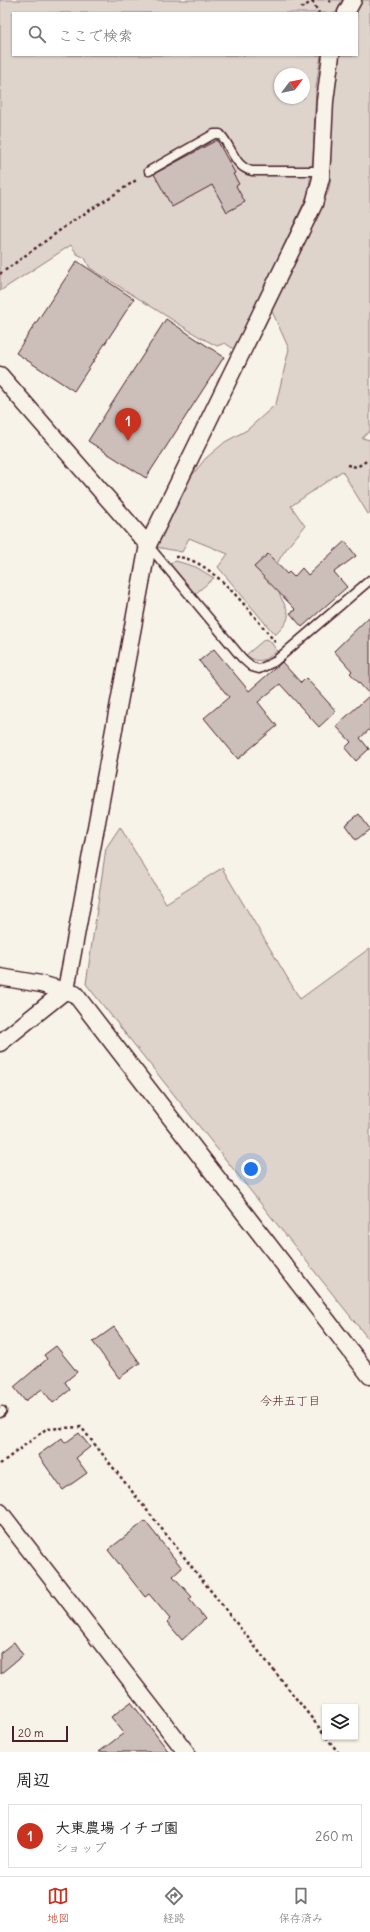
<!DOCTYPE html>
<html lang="ja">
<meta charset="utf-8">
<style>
body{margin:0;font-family:Delius,"Klee One",sans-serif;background:#f6f6f6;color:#202124}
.controls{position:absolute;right:12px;bottom:12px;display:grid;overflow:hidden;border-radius:0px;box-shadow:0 1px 3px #0004}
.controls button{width:36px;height:36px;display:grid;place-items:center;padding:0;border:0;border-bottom:1px solid #e0e0e0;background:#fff;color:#202124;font:20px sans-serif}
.compass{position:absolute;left:274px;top:68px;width:36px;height:36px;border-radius:50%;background:#fff;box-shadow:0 1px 3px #0004;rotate:58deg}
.scale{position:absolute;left:12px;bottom:10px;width:56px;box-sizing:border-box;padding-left:4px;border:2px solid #4a1f2b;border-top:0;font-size:11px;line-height:14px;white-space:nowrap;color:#4a1f2b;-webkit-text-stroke:3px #f7f3e8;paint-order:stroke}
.you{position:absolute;left:251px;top:1169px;width:14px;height:14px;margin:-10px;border:3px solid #fff;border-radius:50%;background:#1a73e8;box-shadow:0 0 0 6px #1a73e833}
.badge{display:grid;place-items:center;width:26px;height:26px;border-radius:50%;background:#c8321e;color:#fff;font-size:13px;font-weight:700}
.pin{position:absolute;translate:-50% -33px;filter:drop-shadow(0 1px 2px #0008)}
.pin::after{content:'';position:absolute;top:21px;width:14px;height:12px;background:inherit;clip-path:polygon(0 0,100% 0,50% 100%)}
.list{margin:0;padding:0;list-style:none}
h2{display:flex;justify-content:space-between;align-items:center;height:52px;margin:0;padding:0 16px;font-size:17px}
h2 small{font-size:13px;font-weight:400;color:#757577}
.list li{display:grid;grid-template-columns:26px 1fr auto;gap:12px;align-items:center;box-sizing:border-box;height:64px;margin:0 8px 8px;padding:0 8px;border:1px solid #e0e0e0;border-radius:0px}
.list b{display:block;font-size:15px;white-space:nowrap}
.list p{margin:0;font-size:13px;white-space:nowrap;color:#757577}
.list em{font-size:13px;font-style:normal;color:#757577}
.icon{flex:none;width:22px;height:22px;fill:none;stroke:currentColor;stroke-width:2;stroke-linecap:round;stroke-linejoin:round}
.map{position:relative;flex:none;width:370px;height:1752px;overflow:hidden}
.search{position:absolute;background:#fff;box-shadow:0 1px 3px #0004;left:12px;right:12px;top:12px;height:44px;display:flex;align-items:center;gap:10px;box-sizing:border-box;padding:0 14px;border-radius:0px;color:#757577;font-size:15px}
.sheet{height:124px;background:#fff}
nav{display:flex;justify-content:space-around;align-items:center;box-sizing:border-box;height:56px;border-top:1px solid #e0e0e0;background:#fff;font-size:11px;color:#757577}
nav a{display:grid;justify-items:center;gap:2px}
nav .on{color:#c8321e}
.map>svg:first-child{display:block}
.green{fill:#ded4cc;stroke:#947a7c;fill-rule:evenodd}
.building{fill:#ccbfb9;stroke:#4a1f2b}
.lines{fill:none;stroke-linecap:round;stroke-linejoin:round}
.service-casing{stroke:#4a1f2b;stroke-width:11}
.minor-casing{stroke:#4a1f2b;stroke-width:19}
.path{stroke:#4a1f2b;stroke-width:2.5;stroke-dasharray:3 3;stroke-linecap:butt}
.service{stroke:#f7f3e8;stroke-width:8}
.minor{stroke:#f7f3e8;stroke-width:16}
.labels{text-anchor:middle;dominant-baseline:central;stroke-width:4;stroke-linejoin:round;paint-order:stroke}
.neighbourhood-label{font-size:12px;fill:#4a1f2b;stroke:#f7f3e8}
</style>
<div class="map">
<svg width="370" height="1752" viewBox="0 0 370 1752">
<rect width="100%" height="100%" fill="#f7f3e8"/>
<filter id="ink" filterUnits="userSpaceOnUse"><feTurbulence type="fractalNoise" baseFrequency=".025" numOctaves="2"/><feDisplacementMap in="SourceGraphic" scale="8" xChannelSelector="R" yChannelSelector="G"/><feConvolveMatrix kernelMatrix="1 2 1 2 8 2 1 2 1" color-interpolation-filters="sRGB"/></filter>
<g filter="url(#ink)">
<!-- green -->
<g class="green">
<path d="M 0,0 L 342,0 L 336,13 L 13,13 L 13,55 L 321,55 L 316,88 L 313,158 L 308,194 L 235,350 L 225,343 L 217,346 L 198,336 L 90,268 L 85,258 L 77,254 L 71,245 L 0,291 ZM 280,74 L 304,74 L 304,98 L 280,98 Z"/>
<path d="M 363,0 L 370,0 L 370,431 L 362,438 L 370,440 L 370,512 L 368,514 L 342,471 L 291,506 L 305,526 C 294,540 279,554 274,572 C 273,575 275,580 276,584 C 283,611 300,612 275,635 L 218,567 L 228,554 L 189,538 L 182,552 L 156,547 L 157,542 L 186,483 L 205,459 L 225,442 L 247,430 L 276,404 L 289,349 L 271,309 L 328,192 L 330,183 L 332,111 L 340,55 L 357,55 L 356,13 Z"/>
<path d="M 176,561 L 196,567 L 214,578 L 195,594 L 169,563 Z"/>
<path d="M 265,639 L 270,641 L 277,651 C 266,660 259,665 246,655 Z"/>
<path d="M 120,827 L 166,903 L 222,868 L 300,999 L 370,948 L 370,1341 L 86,984 L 106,848 Z"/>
</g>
<!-- building -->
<g class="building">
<path d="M 217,140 L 235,173 L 233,174 L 239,184 L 236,186 L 245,202 L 227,212 L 212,185 L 172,207 L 154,174 Z"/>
<path d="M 77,261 L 134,299 L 74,391 L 16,353 Z"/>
<path d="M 166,319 L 224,357 L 146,478 L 88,441 Z"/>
<path d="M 345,541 L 356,556 L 334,572 L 347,587 L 302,627 L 290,613 L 296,610 L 254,567 L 268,554 L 287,574 L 289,572 L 294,577 L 302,568 L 308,575 Z"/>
<path d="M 370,616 L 370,729 L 360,738 L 369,749 L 356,761 L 345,748 L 351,742 L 336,726 L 370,695 L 350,673 L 352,671 L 334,651 Z"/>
<path d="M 214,649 L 249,691 L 282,662 L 301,683 L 306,678 L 336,711 L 319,727 L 280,684 L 258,702 L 277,726 L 238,759 L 204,718 L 229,697 L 199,661 Z"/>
<path d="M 359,814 L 370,829 L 356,840 L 345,825 Z"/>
<path d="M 114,1327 L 140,1363 L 119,1378 L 93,1342 Z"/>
<path d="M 56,1346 L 77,1372 L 65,1382 L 70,1390 L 53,1403 L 42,1389 L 25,1401 L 14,1387 L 47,1359 L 44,1355 Z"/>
<path d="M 79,1433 L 90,1447 L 76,1458 L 87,1473 L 63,1490 L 38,1455 L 62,1438 L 65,1443 Z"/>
<path d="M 145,1521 L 182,1568 L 173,1576 L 192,1597 L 189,1599 L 205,1619 L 182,1640 L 167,1622 L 170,1619 L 149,1594 L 145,1597 L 108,1550 Z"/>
<path d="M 14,1642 L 23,1655 L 0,1674 L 0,1653 Z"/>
<path d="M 131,1702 L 169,1752 L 99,1752 L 124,1733 L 111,1717 Z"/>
</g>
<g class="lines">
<defs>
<g id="service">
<path d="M 149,171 L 214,134 L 220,134 C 232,146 233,166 252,171 L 321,171"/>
<path d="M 148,545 L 242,658 L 252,667 L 259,669 L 274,662 L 370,580"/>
<path d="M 0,1413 L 2,1411"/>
</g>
<g id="minor">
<path d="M 346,13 L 353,0"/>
<path d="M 0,375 L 148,545"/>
<path d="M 0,977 L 41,984 L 75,994 L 370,1376"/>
<path d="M 0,1043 L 66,990 L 148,545 L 314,204 L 321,178 L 325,101 L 331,55"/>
<path d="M 0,1512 L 186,1752"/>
</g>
</defs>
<!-- service casing -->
<use href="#service" class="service-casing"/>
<!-- minor casing -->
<use href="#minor" class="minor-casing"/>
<!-- path -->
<g class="path">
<path d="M 329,0 L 332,5"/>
<path d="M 312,1 L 319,13"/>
<path d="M 301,8 L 315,0"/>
<path d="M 0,274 L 70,223 L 138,179"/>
<path d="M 347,465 L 357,467 L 368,460"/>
<path d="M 175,557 C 211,556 254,617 276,643"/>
<path d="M 0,1464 L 46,1429 L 81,1427 L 325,1735"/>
<path d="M 326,1737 L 338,1752"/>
</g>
<!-- service -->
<use href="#service" class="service"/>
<!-- minor -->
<use href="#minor" class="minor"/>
</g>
</g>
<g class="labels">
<!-- neighbourhood labels -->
<g class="neighbourhood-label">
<text x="290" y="1400">今井五丁目</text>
</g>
</g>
</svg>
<div class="controls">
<button><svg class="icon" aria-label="layers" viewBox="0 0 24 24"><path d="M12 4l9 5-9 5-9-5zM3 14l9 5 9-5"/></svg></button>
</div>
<svg class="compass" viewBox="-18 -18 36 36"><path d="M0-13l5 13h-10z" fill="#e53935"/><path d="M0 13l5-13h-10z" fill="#757577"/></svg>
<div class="scale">20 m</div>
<div class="you"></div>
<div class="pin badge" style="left:128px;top:441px">1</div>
<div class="search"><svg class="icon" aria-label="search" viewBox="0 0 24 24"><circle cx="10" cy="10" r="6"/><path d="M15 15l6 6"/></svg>ここで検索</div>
</div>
<section class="sheet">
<h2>周辺<small></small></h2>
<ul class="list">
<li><span class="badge">1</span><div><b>大東農場 イチゴ園</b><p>ショップ</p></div><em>260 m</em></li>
</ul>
</section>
<nav>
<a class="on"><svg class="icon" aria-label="map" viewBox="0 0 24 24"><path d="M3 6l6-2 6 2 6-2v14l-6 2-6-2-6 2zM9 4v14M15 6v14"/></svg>地図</a>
<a><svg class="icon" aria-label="directions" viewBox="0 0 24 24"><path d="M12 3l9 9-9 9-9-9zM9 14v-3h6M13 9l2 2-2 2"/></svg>経路</a>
<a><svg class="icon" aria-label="saved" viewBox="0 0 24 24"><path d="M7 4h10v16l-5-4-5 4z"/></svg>保存済み</a>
</nav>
